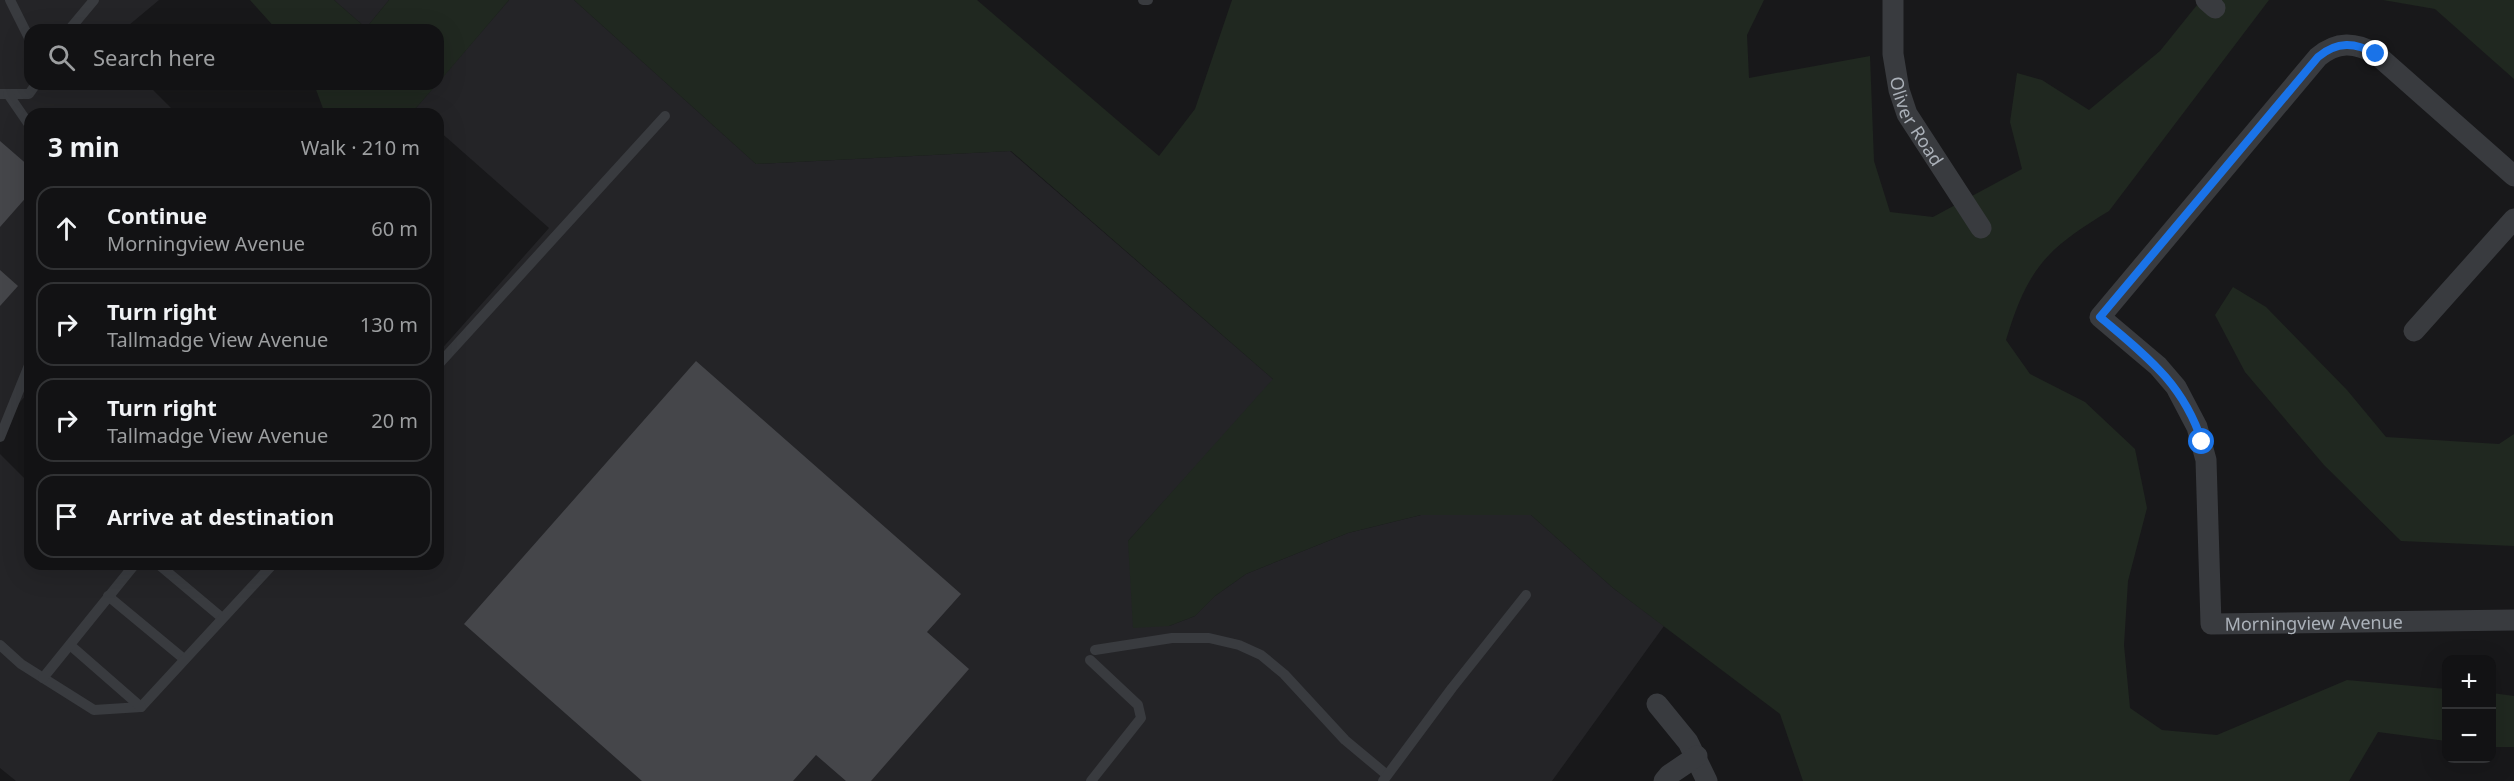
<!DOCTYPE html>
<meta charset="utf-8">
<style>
body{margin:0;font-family:"Noto Sans",sans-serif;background:#1f2022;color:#f1f3f6}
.controls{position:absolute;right:18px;bottom:18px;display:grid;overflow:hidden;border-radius:12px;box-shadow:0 6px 24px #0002}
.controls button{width:54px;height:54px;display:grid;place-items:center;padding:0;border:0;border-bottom:2px solid #313234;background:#121214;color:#f1f3f6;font:30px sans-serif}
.stop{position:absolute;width:18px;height:18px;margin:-14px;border:4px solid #1a73e8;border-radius:50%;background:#fff}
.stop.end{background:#1a73e8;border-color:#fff;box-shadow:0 2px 6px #0008}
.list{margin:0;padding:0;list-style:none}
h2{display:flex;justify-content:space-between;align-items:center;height:78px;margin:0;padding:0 24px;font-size:26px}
h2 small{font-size:20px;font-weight:400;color:#9c9ea0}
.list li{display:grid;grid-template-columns:39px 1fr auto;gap:18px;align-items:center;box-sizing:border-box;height:84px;margin:0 12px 12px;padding:0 12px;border:2px solid #313234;border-radius:18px}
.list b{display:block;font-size:22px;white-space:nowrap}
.list p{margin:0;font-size:20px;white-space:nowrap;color:#9c9ea0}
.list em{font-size:20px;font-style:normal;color:#9c9ea0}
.icon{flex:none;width:33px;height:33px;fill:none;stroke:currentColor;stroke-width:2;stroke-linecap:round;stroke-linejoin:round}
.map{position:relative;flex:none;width:2514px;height:781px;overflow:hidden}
.search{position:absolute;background:#121214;box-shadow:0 6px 24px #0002;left:24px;top:24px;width:420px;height:66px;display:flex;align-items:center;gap:15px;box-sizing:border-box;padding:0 21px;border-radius:18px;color:#9c9ea0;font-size:22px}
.panel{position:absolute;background:#121214;box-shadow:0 6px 24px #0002;left:24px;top:108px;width:420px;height:462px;border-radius:18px}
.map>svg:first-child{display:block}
.built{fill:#242427}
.green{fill:#202820}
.building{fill:#45464a}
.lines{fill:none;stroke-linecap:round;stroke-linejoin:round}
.service{stroke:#393b3f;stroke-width:10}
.minor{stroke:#393b3f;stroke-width:21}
.route{stroke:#1a73e8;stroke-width:8}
.labels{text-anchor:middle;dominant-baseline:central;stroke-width:6;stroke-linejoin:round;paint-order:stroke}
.street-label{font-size:18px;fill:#abb1b9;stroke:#131315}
</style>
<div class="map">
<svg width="2514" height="781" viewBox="0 0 2514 781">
<rect width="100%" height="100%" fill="#18181a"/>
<!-- built -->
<g class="built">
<path d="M 0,0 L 159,0 L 123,30 L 30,30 L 30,84 L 147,84 L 177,114 L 30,114 L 30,391 L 0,424 Z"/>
<path d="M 334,0 L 389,0 L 366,28 Z"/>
<path d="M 509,0 L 574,0 L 756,164 L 1010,151 L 1274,380 L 1128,541 L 1169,626 L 1195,616 L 1215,596 L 1246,574 L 1348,533 L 1421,515 L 1531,515 L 1613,588 L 1664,626 L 1552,781 L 16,781 L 0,768 L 0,454 L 30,484 L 30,564 L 438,564 L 438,353 L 549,228 L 438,130 L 438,114 L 420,114 L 415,109 Z"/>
</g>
<!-- green -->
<g class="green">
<path d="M 250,0 L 334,0 L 366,28 L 389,0 L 509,0 L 438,83 L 438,30 L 277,30 Z"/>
<path d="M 574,0 L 977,0 L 1159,156 L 1195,109 L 1232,0 L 1764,0 L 1747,35 L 1749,78 L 1870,56 L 1874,161 L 1890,212 L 1933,217 L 2022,169 L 2010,122 L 2017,73 L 2042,80 L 2089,110 L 2160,51 L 2201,0 L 2269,0 L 2109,211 C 2046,249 2028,268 2006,340 L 2030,374 L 2085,402 L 2135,449 L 2147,508 L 2128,581 L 2124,645 L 2130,708 L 2162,730 L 2217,735 L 2347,680 L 2446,689 L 2446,741 L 2378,732 L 2349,781 L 1803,781 L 1780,714 L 1613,588 L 1531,515 L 1421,515 L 1348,533 L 1246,574 L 1215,596 L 1195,616 L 1169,626 L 1133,628 L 1128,541 L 1273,379 L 1011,151 L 756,164 Z"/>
<path d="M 2383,0 L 2514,0 L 2514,79 L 2435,9 Z"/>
<path d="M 314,84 L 437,84 L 415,109 L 417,114 L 325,114 Z"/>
<path d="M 2233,287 L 2266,307 L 2347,390 L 2386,437 L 2499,444 L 2514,434 L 2514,546 L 2401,541 L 2324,465 L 2245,372 L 2215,315 Z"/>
<path d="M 2492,693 L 2514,696 L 2514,747 L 2492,747 Z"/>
</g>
<!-- building -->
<g class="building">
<path d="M 0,141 L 30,167 L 30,193 L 0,227 Z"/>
<path d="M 0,270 L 18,286 L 0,306 Z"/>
<path d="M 696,361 L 961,594 L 927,632 L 969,669 L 871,781 L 846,781 L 816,755 L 793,781 L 642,781 L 464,624 Z"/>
</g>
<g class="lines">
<!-- service -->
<g class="service">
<path d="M 10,0 L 30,40"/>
<path d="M 1143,0 L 1148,0"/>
<path d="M 69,30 L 94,0"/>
<path d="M 0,94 L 29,94 L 36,84"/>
<path d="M 8,94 L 30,126"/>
<path d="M 438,365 L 665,116"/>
<path d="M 0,437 L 30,363"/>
<path d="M 158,564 L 221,617"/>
<path d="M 108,596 L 184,659"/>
<path d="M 0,645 L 21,664 L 94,710 L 141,707 L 273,564"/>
<path d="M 70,645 L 141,707"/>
<path d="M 1095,650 L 1172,638 L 1209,638 L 1239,645 L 1261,655 L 1284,674 L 1345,740 L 1387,775"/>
<path d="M 1090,660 L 1138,705 L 1141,718 L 1091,781"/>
<path d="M 43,678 L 135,564"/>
<path d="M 1383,781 L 1452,688 L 1526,595"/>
</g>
<!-- minor -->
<g class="minor">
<path id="s1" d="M 1893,0 L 1893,54 L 1899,90 L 1907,114 L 1981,228"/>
<path d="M 2206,0 L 2215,8"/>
<path id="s2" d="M 2514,176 L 2376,54 C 2355,42 2337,41 2318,57 L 2100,317 L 2158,366 L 2176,387 L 2197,427 L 2206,460 L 2211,624 L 2514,620"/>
<path d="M 2414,331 L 2514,219"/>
<path d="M 1657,704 L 1688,742 L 1707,781"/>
<path d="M 1664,781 L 1669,775 L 1697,756"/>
</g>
</g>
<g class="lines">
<!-- route -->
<path class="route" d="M 2202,442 C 2183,383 2146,356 2100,317 L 2318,57 C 2337,41 2355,42 2376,54"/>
</g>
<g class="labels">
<!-- street labels -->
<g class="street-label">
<text stroke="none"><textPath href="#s1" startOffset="126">Oliver Road</textPath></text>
<text stroke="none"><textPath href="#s2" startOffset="1036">Morningview Avenue</textPath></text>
</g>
</g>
</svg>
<div class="controls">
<button>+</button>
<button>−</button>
</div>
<div class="stop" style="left:2202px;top:442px"></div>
<div class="stop end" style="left:2376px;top:54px"></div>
<div class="search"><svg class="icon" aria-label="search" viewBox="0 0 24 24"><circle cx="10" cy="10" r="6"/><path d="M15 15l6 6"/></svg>Search here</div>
<section class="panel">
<h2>3 min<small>Walk · 210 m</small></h2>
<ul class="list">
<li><svg class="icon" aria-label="ahead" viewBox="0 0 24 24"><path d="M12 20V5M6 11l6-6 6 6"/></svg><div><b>Continue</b><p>Morningview Avenue</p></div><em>60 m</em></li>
<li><svg class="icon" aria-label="right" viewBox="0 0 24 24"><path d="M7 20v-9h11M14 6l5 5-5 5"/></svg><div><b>Turn right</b><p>Tallmadge View Avenue</p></div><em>130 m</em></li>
<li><svg class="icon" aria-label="right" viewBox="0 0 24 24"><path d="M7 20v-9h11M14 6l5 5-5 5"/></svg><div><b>Turn right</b><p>Tallmadge View Avenue</p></div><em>20 m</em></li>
<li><svg class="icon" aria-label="arrive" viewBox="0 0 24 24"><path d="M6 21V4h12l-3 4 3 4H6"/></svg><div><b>Arrive at destination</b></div></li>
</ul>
</section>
</div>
